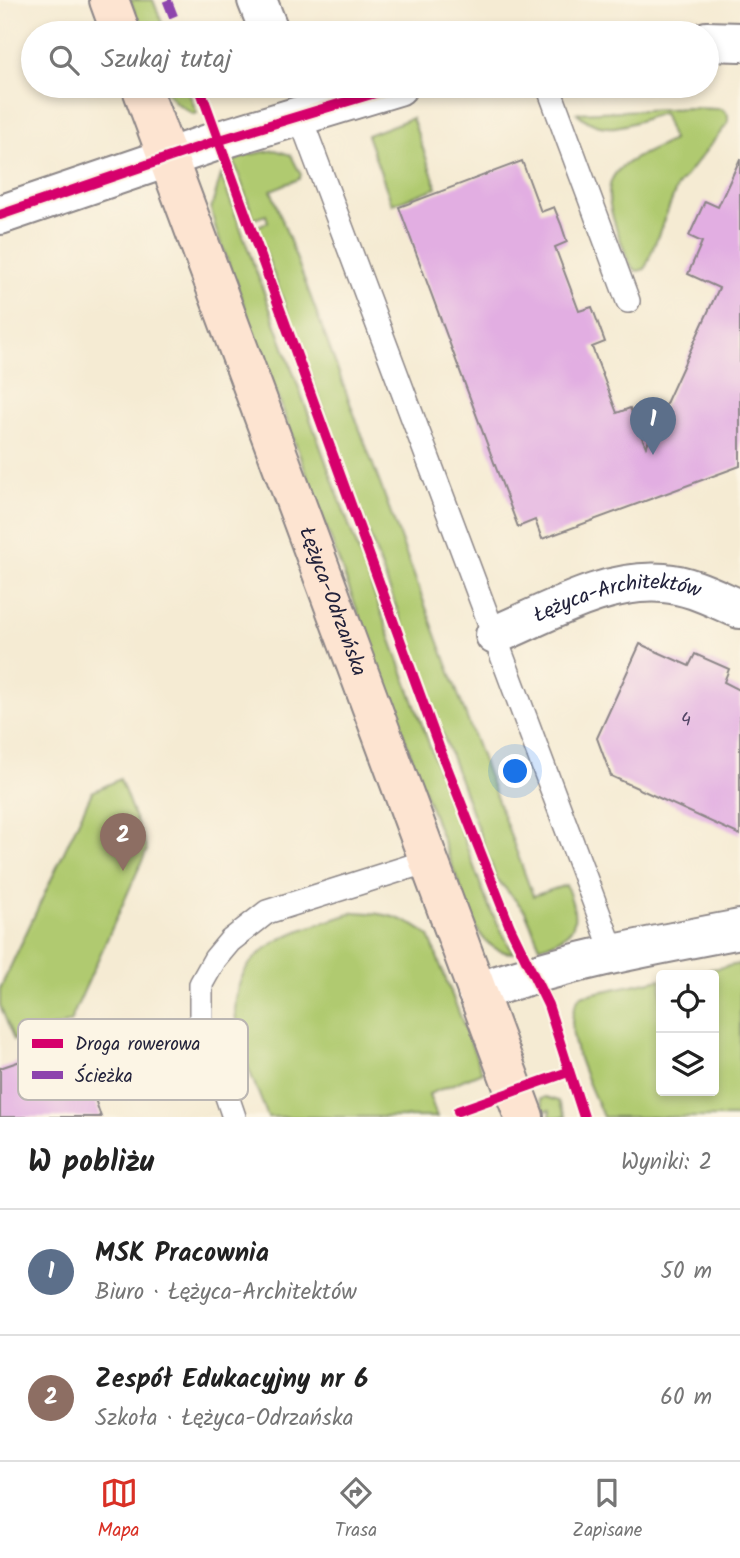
<!DOCTYPE html>
<html lang="pl">
<meta charset="utf-8">
<style>
body{margin:0;font-family:Kalam,sans-serif;background:#f2f2f2;color:#222}
.controls{position:absolute;right:21px;bottom:21px;display:grid;overflow:hidden;border-radius:7px;box-shadow:0 4px 10px #0003}
.controls button{width:63px;height:63px;display:grid;place-items:center;padding:0;border:0;border-bottom:2px solid #e0e0e0;background:#fff;color:#222;font:35px sans-serif}
.you{position:absolute;left:516px;top:772px;width:24px;height:24px;margin:-18px;border:5px solid #fff;border-radius:50%;background:#1a73e8;box-shadow:0 0 0 10px #1a73e833}
.badge{display:grid;place-items:center;width:46px;height:46px;border-radius:50%;background:#d93025;color:#fff;font-size:23px;font-weight:700}
.pin{position:absolute;translate:-50% -58px;filter:drop-shadow(0 2px 4px #0008)}
.pin::after{content:'';position:absolute;top:37px;width:24px;height:21px;background:inherit;clip-path:polygon(0 0,100% 0,50% 100%)}
.list{margin:0;padding:0;list-style:none}
h2{display:flex;justify-content:space-between;align-items:center;height:91px;margin:0;padding:0 28px;font-size:30px}
h2 small{font-size:23px;font-weight:400;color:#767676}
.list li{display:grid;grid-template-columns:46px 1fr auto;gap:21px;align-items:center;box-sizing:border-box;height:126px;padding:0 28px;border-top:2px solid #e0e0e0}
.list b{display:block;font-size:26px;white-space:nowrap}
.list p{margin:0;font-size:23px;white-space:nowrap;color:#767676}
.list em{font-size:23px;font-style:normal;color:#767676}
.icon{flex:none;width:38px;height:38px;fill:none;stroke:currentColor;stroke-width:2;stroke-linecap:round;stroke-linejoin:round}
.map{position:relative;flex:none;width:740px;height:1117px;overflow:hidden}
.search{position:absolute;background:#fff;box-shadow:0 4px 10px #0003;left:21px;right:21px;top:21px;height:77px;display:flex;align-items:center;gap:18px;box-sizing:border-box;padding:0 24px;border-radius:38px;color:#767676;font-size:26px}
.sheet{height:343px;background:#fff}
nav{display:flex;justify-content:space-around;align-items:center;box-sizing:border-box;height:98px;border-top:2px solid #e0e0e0;background:#fff;font-size:19px;color:#767676}
nav a{display:grid;justify-items:center;gap:4px}
nav .on{color:#d93025}
.map>svg:first-child{display:block}
.green{fill:#b0ca6f;stroke:#697655;stroke-width:2}
.building{fill:#e2aee2}
.lines{fill:none;stroke-linecap:round;stroke-linejoin:round}
.lane-casing{stroke:#8c8687;stroke-width:26}
.street-casing{stroke:#8c8687;stroke-width:42}
.secondary-casing{stroke:#8c8687;stroke-width:42}
.lane{stroke:#fff;stroke-width:23}
.street{stroke:#fff;stroke-width:38}
.secondary{stroke:#fde4d1;stroke-width:38}
.quiet{stroke:#8e44ad;stroke-width:9;stroke-dasharray:18 9;stroke-linecap:butt}
.cycleway-casing{stroke:#fcf5e5;stroke-width:15}
.cycleway{stroke:#d6006c;stroke-width:10}
.labels{text-anchor:middle;dominant-baseline:central;stroke-width:6;stroke-linejoin:round;paint-order:stroke}
.number-label{font-size:18px;fill:#524565}
.street-label{font-size:21px;fill:#22223b;stroke:#fcf5e5}
.key{fill:#fcf5e5;stroke:#bbb6b2;stroke-width:2}
.key-label{font-size:19px;fill:#22223b}
</style>
<div class="map">
<svg width="740" height="1117" viewBox="0 0 740 1117">
<rect width="100%" height="100%" fill="#fcf5e5"/>
<filter id="ink" filterUnits="userSpaceOnUse"><feTurbulence type="fractalNoise" baseFrequency=".0143" numOctaves="2"/><feDisplacementMap in="SourceGraphic" scale="14" xChannelSelector="R" yChannelSelector="G"/><feConvolveMatrix kernelMatrix="1 2 1 2 8 2 1 2 1" color-interpolation-filters="sRGB"/></filter>
<filter id="wash" filterUnits="userSpaceOnUse"><feTurbulence type="fractalNoise" baseFrequency=".00686" numOctaves="4" result="noise"/><feDisplacementMap in="SourceGraphic" scale="28" xChannelSelector="R" yChannelSelector="G"/><feGaussianBlur stdDeviation="1.57" result="paint"/><feColorMatrix in="noise" values="0 0 0 0 0 0 0 0 0 0 0 0 0 0 0 0 0 1.4 0 .05"/><feComposite in="paint" operator="in"/></filter>
<g filter="url(#wash)">
<rect width="100%" height="100%" fill="#f5ebd3"/>
<!-- green -->
<g class="green">
<path d="M 130,0 L 153,0 L 166,33 L 143,33 Z"/>
<path d="M 162,86 L 186,86 L 197,113 L 193,114 L 175,102 Z"/>
<path d="M 688,108 L 722,109 L 728,115 L 728,123 L 677,187 L 645,269 L 638,271 C 627,267 625,249 620,239 C 594,170 615,168 673,140 L 663,113 C 631,122 606,140 577,113 Z"/>
<path d="M 412,118 L 437,188 L 392,204 L 367,135 Z"/>
<path d="M 275,150 L 291,155 L 301,175 L 299,179 L 271,190 L 533,896 L 566,885 C 580,921 580,934 540,947 L 525,911 L 496,878 L 256,227 L 268,222 L 266,215 L 254,219 L 234,161 L 247,155 Z"/>
<path d="M 221,175 L 488,905 L 513,953 C 493,953 481,938 473,922 L 216,230 L 211,209 Z"/>
<path d="M 120,779 L 147,850 L 70,1022 L 14,1040 L 0,1005 L 0,989 L 92,792 Z"/>
<path d="M 355,912 C 385,913 406,917 429,936 L 482,1072 L 429,1094 L 437,1117 L 268,1117 C 246,1060 204,985 274,943 C 297,928 329,922 355,912 Z"/>
<path d="M 740,964 L 740,1117 L 603,1117 C 590,1084 557,1027 580,996 L 661,979 L 661,1091 L 714,1091 L 714,975 L 679,975 Z"/>
<path d="M 545,1097 L 558,1101 L 566,1117 L 550,1117 L 550,1110 L 544,1111 L 540,1099 Z"/>
</g>
<g id="blocks">
<!-- building -->
<g class="building">
<path d="M 740,159 L 740,466 L 542,539 L 535,520 L 518,527 L 399,207 L 522,161 L 541,212 L 554,207 L 561,224 L 567,242 L 555,247 L 579,311 L 592,307 L 605,342 L 592,347 L 617,413 L 630,408 L 646,447 L 719,288 L 688,274 L 702,242 L 689,236 L 705,201 L 718,207 Z"/>
<path d="M 640,644 L 689,666 L 695,654 L 729,669 L 724,682 L 740,690 L 740,835 L 611,776 L 597,738 Z"/>
<path d="M 76,1042 L 101,1117 L 0,1117 L 0,1068 Z"/>
</g>
</g>
</g>
<g filter="url(#ink)">
<use href="#blocks" fill-opacity="0" stroke="#8c8687" stroke-width="2"/>
<g class="lines">
<defs>
<g id="lane">
<path d="M 548,86 L 628,301"/>
<path d="M 300,117 L 613,952"/>
<path d="M 234,1117 L 201,1020 L 201,984 L 215,959 L 230,941 L 267,912 L 428,861"/>
</g>
<g id="street">
<path d="M 257,0 L 270,33"/>
<path d="M 707,41 L 740,42"/>
<path d="M 0,215 L 220,140 L 398,86"/>
<path id="s1" d="M 495,635 C 548,613 605,578 664,583 C 691,585 716,599 740,609"/>
<path d="M 477,992 C 563,962 650,946 740,929"/>
</g>
<g id="secondary">
<path d="M 109,0 L 121,33"/>
<path id="s2" d="M 141,86 L 524,1117"/>
</g>
</defs>
<!-- lane casing -->
<use href="#lane" class="lane-casing"/>
<!-- street casing -->
<use href="#street" class="street-casing"/>
<!-- secondary casing -->
<use href="#secondary" class="secondary-casing"/>
<!-- lane -->
<use href="#lane" class="lane"/>
<!-- street -->
<use href="#street" class="street"/>
<!-- secondary -->
<use href="#secondary" class="secondary"/>
<!-- quiet -->
<path class="quiet" d="M 167,0 L 180,33"/>
<defs>
<g id="cycleway">
<path d="M 199,86 L 439,747 L 510,927 L 548,1005 L 584,1117"/>
<path d="M 0,215 L 220,140 L 398,86"/>
<path d="M 458,1111 L 568,1072"/>
</g>
</defs>
<!-- cycleway casing -->
<use href="#cycleway" class="cycleway-casing"/>
<!-- cycleway -->
<use href="#cycleway" class="cycleway"/>
</g>
</g>
<g class="labels">
<!-- number labels -->
<g class="number-label">
<text x="686" y="720">4</text>
</g>
<!-- street labels -->
<g class="street-label">
<text stroke="none"><textPath href="#s2" startOffset="550">Łężyca-Odrzańska</textPath></text>
<text stroke="none"><textPath href="#s1" startOffset="130">Łężyca-Architektów</textPath></text>
</g>
</g>
<!-- legend -->
<rect x="18" y="1019" width="230" height="81" rx="10" class="key"/>
<rect x="32" y="1039" width="31" height="9" fill="#d6006c"/>
<rect x="32" y="1071" width="31" height="8" fill="#8e44ad"/>
<g class="key-label">
<text x="75" y="1050">Droga rowerowa</text>
<text x="75" y="1082">Ścieżka</text>
</g>
</svg>
<div class="controls">
<button><svg class="icon" aria-label="locate" viewBox="0 0 24 24"><circle cx="12" cy="12" r="6"/><path d="M12 2v4M12 18v4M2 12h4M18 12h4"/></svg></button>
<button><svg class="icon" aria-label="layers" viewBox="0 0 24 24"><path d="M12 4l9 5-9 5-9-5zM3 14l9 5 9-5"/></svg></button>
</div>
<div class="you"></div>
<div class="pin badge" style="left:653px;top:455px;background:#5c6f8a">1</div>
<div class="pin badge" style="left:123px;top:871px;background:#8d6e63">2</div>
<div class="search"><svg class="icon" aria-label="search" viewBox="0 0 24 24"><circle cx="10" cy="10" r="6"/><path d="M15 15l6 6"/></svg>Szukaj tutaj</div>
</div>
<section class="sheet">
<h2>W pobliżu<small>Wyniki: 2</small></h2>
<ul class="list">
<li><span class="badge" style="background:#5c6f8a">1</span><div><b>MSK Pracownia</b><p>Biuro · Łężyca-Architektów</p></div><em>50 m</em></li>
<li><span class="badge" style="background:#8d6e63">2</span><div><b>Zespół Edukacyjny nr 6</b><p>Szkoła · Łężyca-Odrzańska</p></div><em>60 m</em></li>
</ul>
</section>
<nav>
<a class="on"><svg class="icon" aria-label="map" viewBox="0 0 24 24"><path d="M3 6l6-2 6 2 6-2v14l-6 2-6-2-6 2zM9 4v14M15 6v14"/></svg>Mapa</a>
<a><svg class="icon" aria-label="directions" viewBox="0 0 24 24"><path d="M12 3l9 9-9 9-9-9zM9 14v-3h6M13 9l2 2-2 2"/></svg>Trasa</a>
<a><svg class="icon" aria-label="saved" viewBox="0 0 24 24"><path d="M7 4h10v16l-5-4-5 4z"/></svg>Zapisane</a>
</nav>
